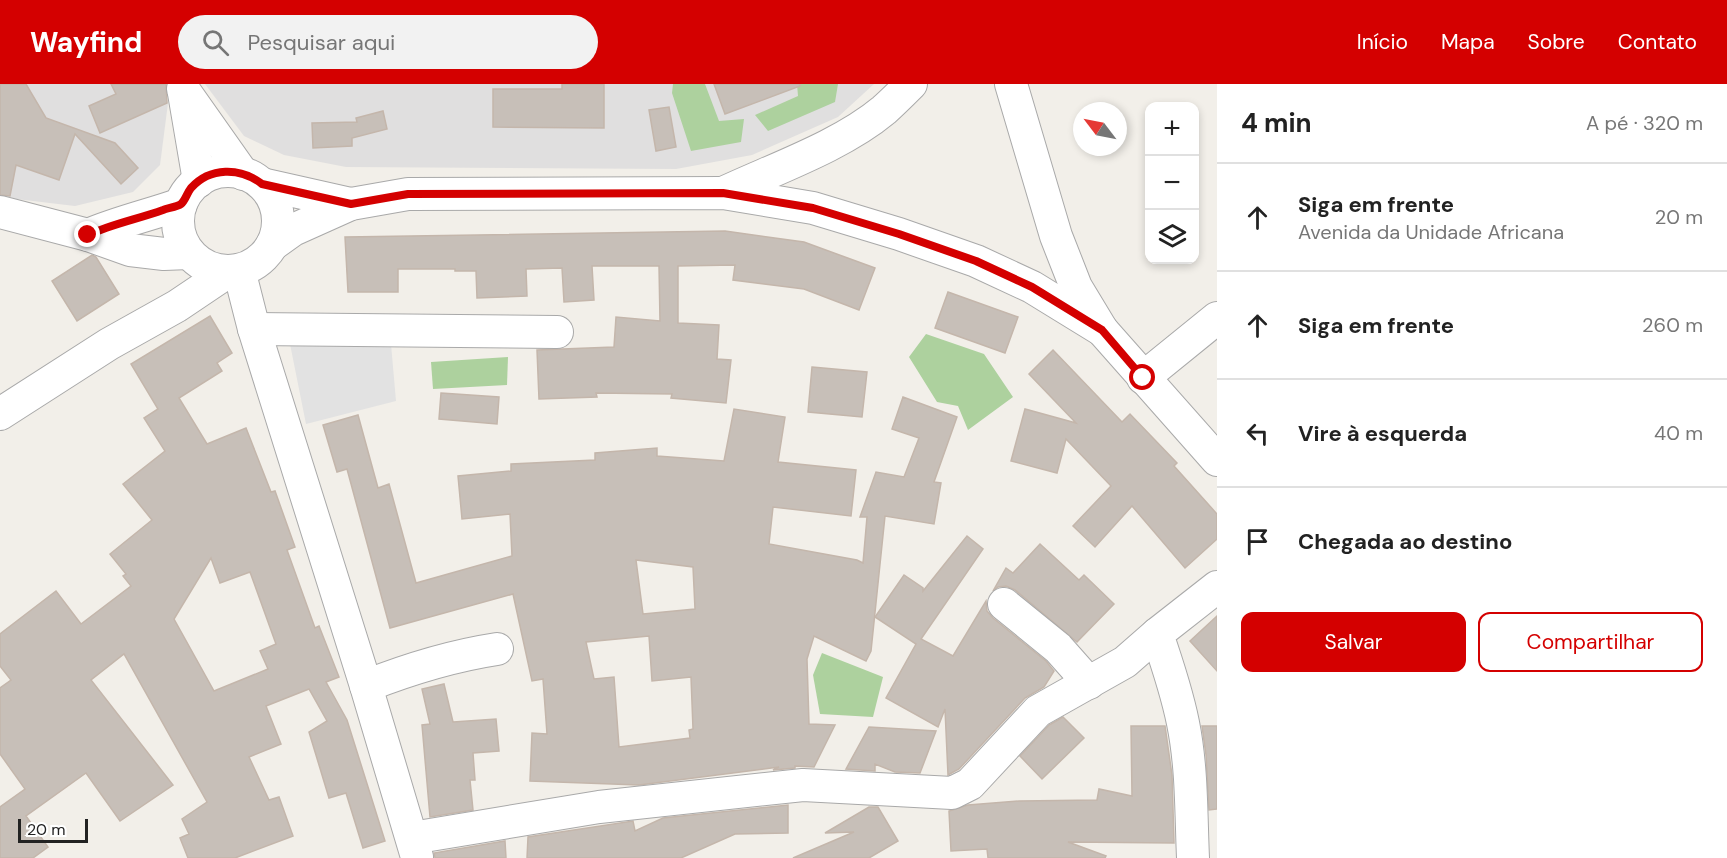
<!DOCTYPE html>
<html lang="pt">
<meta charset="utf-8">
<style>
body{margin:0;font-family:"DM Sans",sans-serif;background:#f2f2f2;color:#222}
.controls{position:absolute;right:18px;top:18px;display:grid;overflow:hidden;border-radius:12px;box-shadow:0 3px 9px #0003}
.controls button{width:54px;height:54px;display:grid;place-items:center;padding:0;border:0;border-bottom:2px solid #e0e0e0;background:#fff;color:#222;font:30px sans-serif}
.compass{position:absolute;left:1073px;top:18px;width:54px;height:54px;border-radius:50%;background:#fff;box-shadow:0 3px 9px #0003;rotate:302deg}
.scale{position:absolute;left:18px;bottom:15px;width:70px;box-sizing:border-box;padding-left:6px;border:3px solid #222;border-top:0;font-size:16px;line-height:21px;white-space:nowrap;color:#222;-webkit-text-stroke:4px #fff;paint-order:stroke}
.stop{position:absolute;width:18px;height:18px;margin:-14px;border:4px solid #d40000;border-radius:50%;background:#fff}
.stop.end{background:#d40000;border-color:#fff;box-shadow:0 2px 6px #0008}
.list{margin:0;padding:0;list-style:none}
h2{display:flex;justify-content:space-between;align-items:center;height:78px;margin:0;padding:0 24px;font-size:26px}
h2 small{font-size:20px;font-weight:400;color:#767676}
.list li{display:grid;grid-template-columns:39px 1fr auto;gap:18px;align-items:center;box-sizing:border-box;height:108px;padding:0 24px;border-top:2px solid #e0e0e0}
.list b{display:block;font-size:22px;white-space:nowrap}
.list p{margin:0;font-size:20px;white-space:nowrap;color:#767676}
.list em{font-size:20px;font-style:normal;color:#767676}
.actions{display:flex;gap:12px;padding:18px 24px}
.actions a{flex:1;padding:14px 0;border:2px solid #d40000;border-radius:12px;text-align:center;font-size:21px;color:#d40000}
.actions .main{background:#d40000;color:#fff}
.icon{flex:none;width:33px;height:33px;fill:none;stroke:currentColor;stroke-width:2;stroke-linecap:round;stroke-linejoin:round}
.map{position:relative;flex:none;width:1217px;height:774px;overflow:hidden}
header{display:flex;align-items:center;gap:36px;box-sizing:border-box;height:84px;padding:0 30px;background:#d40000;color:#fff}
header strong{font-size:28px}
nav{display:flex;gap:33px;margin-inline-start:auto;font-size:21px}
.search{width:420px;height:54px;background:#f2f2f2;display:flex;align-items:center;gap:15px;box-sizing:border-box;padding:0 21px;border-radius:33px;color:#767676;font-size:22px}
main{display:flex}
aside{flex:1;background:#fff}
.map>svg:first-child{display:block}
.residential{fill:#e0dfdf}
.forest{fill:#add19e}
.parking{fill:#e2e2e2}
.building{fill:#c7bfb8;stroke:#c4b6ab;stroke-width:1.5;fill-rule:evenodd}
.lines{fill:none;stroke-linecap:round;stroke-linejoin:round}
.minor-casing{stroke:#a9a9a9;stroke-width:34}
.minor{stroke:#fff;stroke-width:32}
.route{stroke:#d40000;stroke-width:8}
</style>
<header>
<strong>Wayfind</strong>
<div class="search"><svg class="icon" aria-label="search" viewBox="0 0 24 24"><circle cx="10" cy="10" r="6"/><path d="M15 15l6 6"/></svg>Pesquisar aqui</div>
<nav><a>Início</a><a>Mapa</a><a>Sobre</a><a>Contato</a></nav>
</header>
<main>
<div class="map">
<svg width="1217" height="774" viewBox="0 0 1217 774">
<rect width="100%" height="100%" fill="#f2efe9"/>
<!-- residential -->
<g class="residential">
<path d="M 0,0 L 162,0 L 168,19 L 160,81 L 133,108 L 75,122 L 16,115 L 0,109 Z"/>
<path d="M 205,0 L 874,0 L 838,33 L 752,71 L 676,85 L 346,83 L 284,71 L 244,52 Z"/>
</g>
<!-- forest -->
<g class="forest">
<path d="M 673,0 L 705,0 L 719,37 L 744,35 L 741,58 L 691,67 L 672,9 Z"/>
<path d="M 797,0 L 838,0 L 835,18 L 768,47 L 755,31 L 798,12 Z"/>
<path d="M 926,250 L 984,270 L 1013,313 L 968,346 L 958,322 L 937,318 L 909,273 Z"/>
<path d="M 508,273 L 507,301 L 433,305 L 431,278 Z"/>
<path d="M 822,569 L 883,593 L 873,633 L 820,630 L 813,591 Z"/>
</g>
<!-- parking -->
<path class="parking" d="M 289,255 L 391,260 L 396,317 L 306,340 Z"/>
<!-- building -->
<g class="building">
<path d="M 0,0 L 26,0 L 46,34 L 115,59 L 138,84 L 121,100 L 75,50 L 59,96 L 16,81 L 10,112 L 0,111 Z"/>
<path d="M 111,0 L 166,0 L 167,19 L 100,49 L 89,22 L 116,10 Z"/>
<path d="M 562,0 L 604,0 L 604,44 L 493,43 L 493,5 L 562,5 Z"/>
<path d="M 714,0 L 800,0 L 800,2 L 725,30 Z"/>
<path d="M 669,23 L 676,63 L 656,67 L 649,26 Z"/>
<path d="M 383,27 L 387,45 L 352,54 L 352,62 L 313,64 L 312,39 L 357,38 L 356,34 Z"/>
<path d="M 725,147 L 804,158 L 875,184 L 859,226 L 804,205 L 733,196 L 735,181 L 678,182 L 678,239 L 719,241 L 717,275 L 731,276 L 726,319 L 671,314 L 672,310 L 596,309 L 597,313 L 539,315 L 537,266 L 614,263 L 616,233 L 660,237 L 659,182 L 592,182 L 594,216 L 564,218 L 562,184 L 526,185 L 527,212 L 477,214 L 476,187 L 455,187 L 455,185 L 398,185 L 398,208 L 348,208 L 345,153 Z"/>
<path d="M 92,171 L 96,173 L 119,210 L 77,237 L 52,197 Z"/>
<path d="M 948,208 L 1018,233 L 1005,269 L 935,244 Z"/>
<path d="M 210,232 L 232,269 L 217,279 L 222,287 L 179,314 L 207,360 L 246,344 L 271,408 L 275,407 L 295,463 L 287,466 L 315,544 L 319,542 L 339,593 L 326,598 L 347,636 L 385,757 L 363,764 L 346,709 L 329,714 L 309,648 L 327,637 L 309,605 L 266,622 L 281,660 L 249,673 L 269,716 L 279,713 L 293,752 L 235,774 L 188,774 L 180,754 L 189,750 L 182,735 L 207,718 L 124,570 L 91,596 L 173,701 L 120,737 L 86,689 L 26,732 L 48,763 L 33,774 L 0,774 L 0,723 L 25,705 L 0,670 L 0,604 L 11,596 L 0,582 L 0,550 L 56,507 L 81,540 L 131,502 L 123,492 L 126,490 L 110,470 L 152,436 L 123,400 L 165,367 L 144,334 L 158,325 L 131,280 ZM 211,474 L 220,499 L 250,488 L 276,560 L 260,567 L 268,585 L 214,607 L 174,535 Z"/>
<path d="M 1053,266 L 1122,338 L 1130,330 L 1177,379 L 1174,382 L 1217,430 L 1217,455 L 1185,484 L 1132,422 L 1095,463 L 1073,442 L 1111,402 L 1066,355 L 1057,389 L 1011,377 L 1025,325 L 1076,339 L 1029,290 Z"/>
<path d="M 812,283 L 867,288 L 862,333 L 808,328 Z"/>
<path d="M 441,309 L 499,313 L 497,340 L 439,335 Z"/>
<path d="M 903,313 L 957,333 L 934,398 L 941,399 L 934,440 L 885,432 L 871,567 L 866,577 L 814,552 L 807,575 L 809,640 L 835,641 L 814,683 L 795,682 L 795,684 L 773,686 L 779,683 L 639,701 L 530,697 L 532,649 L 547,650 L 543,595 L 532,597 L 513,510 L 390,544 L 347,385 L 337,388 L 323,341 L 358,331 L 378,404 L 389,400 L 416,499 L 512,472 L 510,430 L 462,435 L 458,392 L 511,387 L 511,380 L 595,376 L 595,369 L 657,364 L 657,372 L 724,377 L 734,325 L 785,333 L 778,378 L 856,386 L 851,432 L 773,423 L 769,460 L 857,476 L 863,479 L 867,433 L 860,433 L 876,388 L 904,393 L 919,354 L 892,345 ZM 636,476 L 693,483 L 695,525 L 643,530 ZM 649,552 L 652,597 L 691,593 L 693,645 L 689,646 L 690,654 L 619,663 L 614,593 L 594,595 L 586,558 Z"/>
<path d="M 967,452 L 983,465 L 921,555 L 953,572 L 986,517 L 987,527 L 993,534 L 1046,577 L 1054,587 L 1044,603 L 1025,614 L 959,685 L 948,691 L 945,625 L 938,643 L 886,614 L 916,560 L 875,533 L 904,491 L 923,504 L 923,507 Z"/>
<path d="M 1040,460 L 1079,496 L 1084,491 L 1114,520 L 1077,558 L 1015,506 L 1006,502 L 998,503 L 993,507 L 1006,484 L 1013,489 Z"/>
<path d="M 1217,532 L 1217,587 L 1190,557 Z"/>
<path d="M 444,600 L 453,638 L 496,635 L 499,667 L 473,669 L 475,696 L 470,696 L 473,726 L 430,733 L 422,641 L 430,640 L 422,605 Z"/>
<path d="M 1063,633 L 1084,654 L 1042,695 L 1020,672 L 1049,641 Z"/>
<path d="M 1131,642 L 1165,642 L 1172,691 L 1174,759 L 1068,758 L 1106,772 L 1105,774 L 988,774 L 987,765 L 951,767 L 949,727 L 968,721 L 1019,717 L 1097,716 L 1099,705 L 1132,712 Z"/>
<path d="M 1202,642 L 1217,642 L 1217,725 L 1209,726 L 1206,671 Z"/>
<path d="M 869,643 L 936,647 L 920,689 L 895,688 L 875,680 L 875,687 L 846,685 Z"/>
<path d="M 788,721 L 788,749 L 735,750 L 681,774 L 527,774 L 528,753 L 633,737 L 635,747 L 663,734 Z"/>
<path d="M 869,723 L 878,723 L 898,757 L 869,774 L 793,774 L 854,748 L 825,749 Z"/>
<path d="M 505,757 L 506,774 L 435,774 L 434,769 Z"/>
</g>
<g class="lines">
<defs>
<g id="minor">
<path d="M 1011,0 L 1056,152 L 1076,203 L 1102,246 L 1217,376"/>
<path d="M 183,5 L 243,90"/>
<path d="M 184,9 L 199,97"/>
<circle cx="228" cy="137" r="50"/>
<path d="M 262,100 L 351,120"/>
<path d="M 723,109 C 774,85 841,62 884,26 C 893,18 902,9 911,0"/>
<path d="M 0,128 L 88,151 L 130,166 L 164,170 L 189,169"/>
<path d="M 88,151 C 118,138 150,131 181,120"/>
<path d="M 272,161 L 293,146 L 351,120 L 408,110 L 723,109 L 813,124 L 899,150 L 976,177 L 1032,203 L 1102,246"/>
<path d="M 239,186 L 254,245 L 366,602 L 417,773"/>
<path d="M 254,245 L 557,248"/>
<path d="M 1143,294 L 1217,234"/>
<path d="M 0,330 L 109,260 L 177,222 L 229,187"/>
<path d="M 1004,520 L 1058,564 L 1089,599"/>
<path d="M 366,602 C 409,585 451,572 497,565"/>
<path d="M 412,754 L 599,723 L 803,701 L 952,709 L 970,700 L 1038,627 L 1125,578 L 1157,550"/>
<path d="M 1193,774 C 1191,729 1192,683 1183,639 C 1177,609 1167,579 1157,550 L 1217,503"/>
</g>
</defs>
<!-- minor casing -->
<use href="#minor" class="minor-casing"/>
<!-- minor -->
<use href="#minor" class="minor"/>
</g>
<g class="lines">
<!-- route -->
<path class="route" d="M 88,151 C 112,140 138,135 163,126 C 168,124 177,123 181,120 C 185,117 187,109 191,104 C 210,83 240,83 262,100 L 351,120 L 408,110 L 723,109 L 813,124 L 899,150 L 976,177 L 1032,203 L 1102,246 L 1143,294"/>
</g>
</svg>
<div class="controls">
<button>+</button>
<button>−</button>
<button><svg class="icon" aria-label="layers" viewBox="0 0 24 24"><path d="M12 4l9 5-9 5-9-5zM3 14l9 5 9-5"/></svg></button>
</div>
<svg class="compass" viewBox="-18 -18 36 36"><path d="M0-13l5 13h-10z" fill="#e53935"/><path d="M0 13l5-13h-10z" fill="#767676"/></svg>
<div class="scale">20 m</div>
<div class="stop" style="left:1143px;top:294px"></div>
<div class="stop end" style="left:88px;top:151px"></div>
</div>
<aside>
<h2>4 min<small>A pé · 320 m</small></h2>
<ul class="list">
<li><svg class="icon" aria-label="ahead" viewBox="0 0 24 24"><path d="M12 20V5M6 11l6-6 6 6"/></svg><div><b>Siga em frente</b><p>Avenida da Unidade Africana</p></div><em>20 m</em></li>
<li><svg class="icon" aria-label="ahead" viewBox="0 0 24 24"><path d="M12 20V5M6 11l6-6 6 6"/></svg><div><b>Siga em frente</b></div><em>260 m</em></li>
<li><svg class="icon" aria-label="left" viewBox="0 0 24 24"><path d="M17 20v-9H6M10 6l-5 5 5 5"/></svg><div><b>Vire à esquerda</b></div><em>40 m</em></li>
<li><svg class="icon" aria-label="arrive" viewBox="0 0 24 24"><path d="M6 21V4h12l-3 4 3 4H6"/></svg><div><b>Chegada ao destino</b></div></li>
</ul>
<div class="actions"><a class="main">Salvar</a><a>Compartilhar</a></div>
</aside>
</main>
